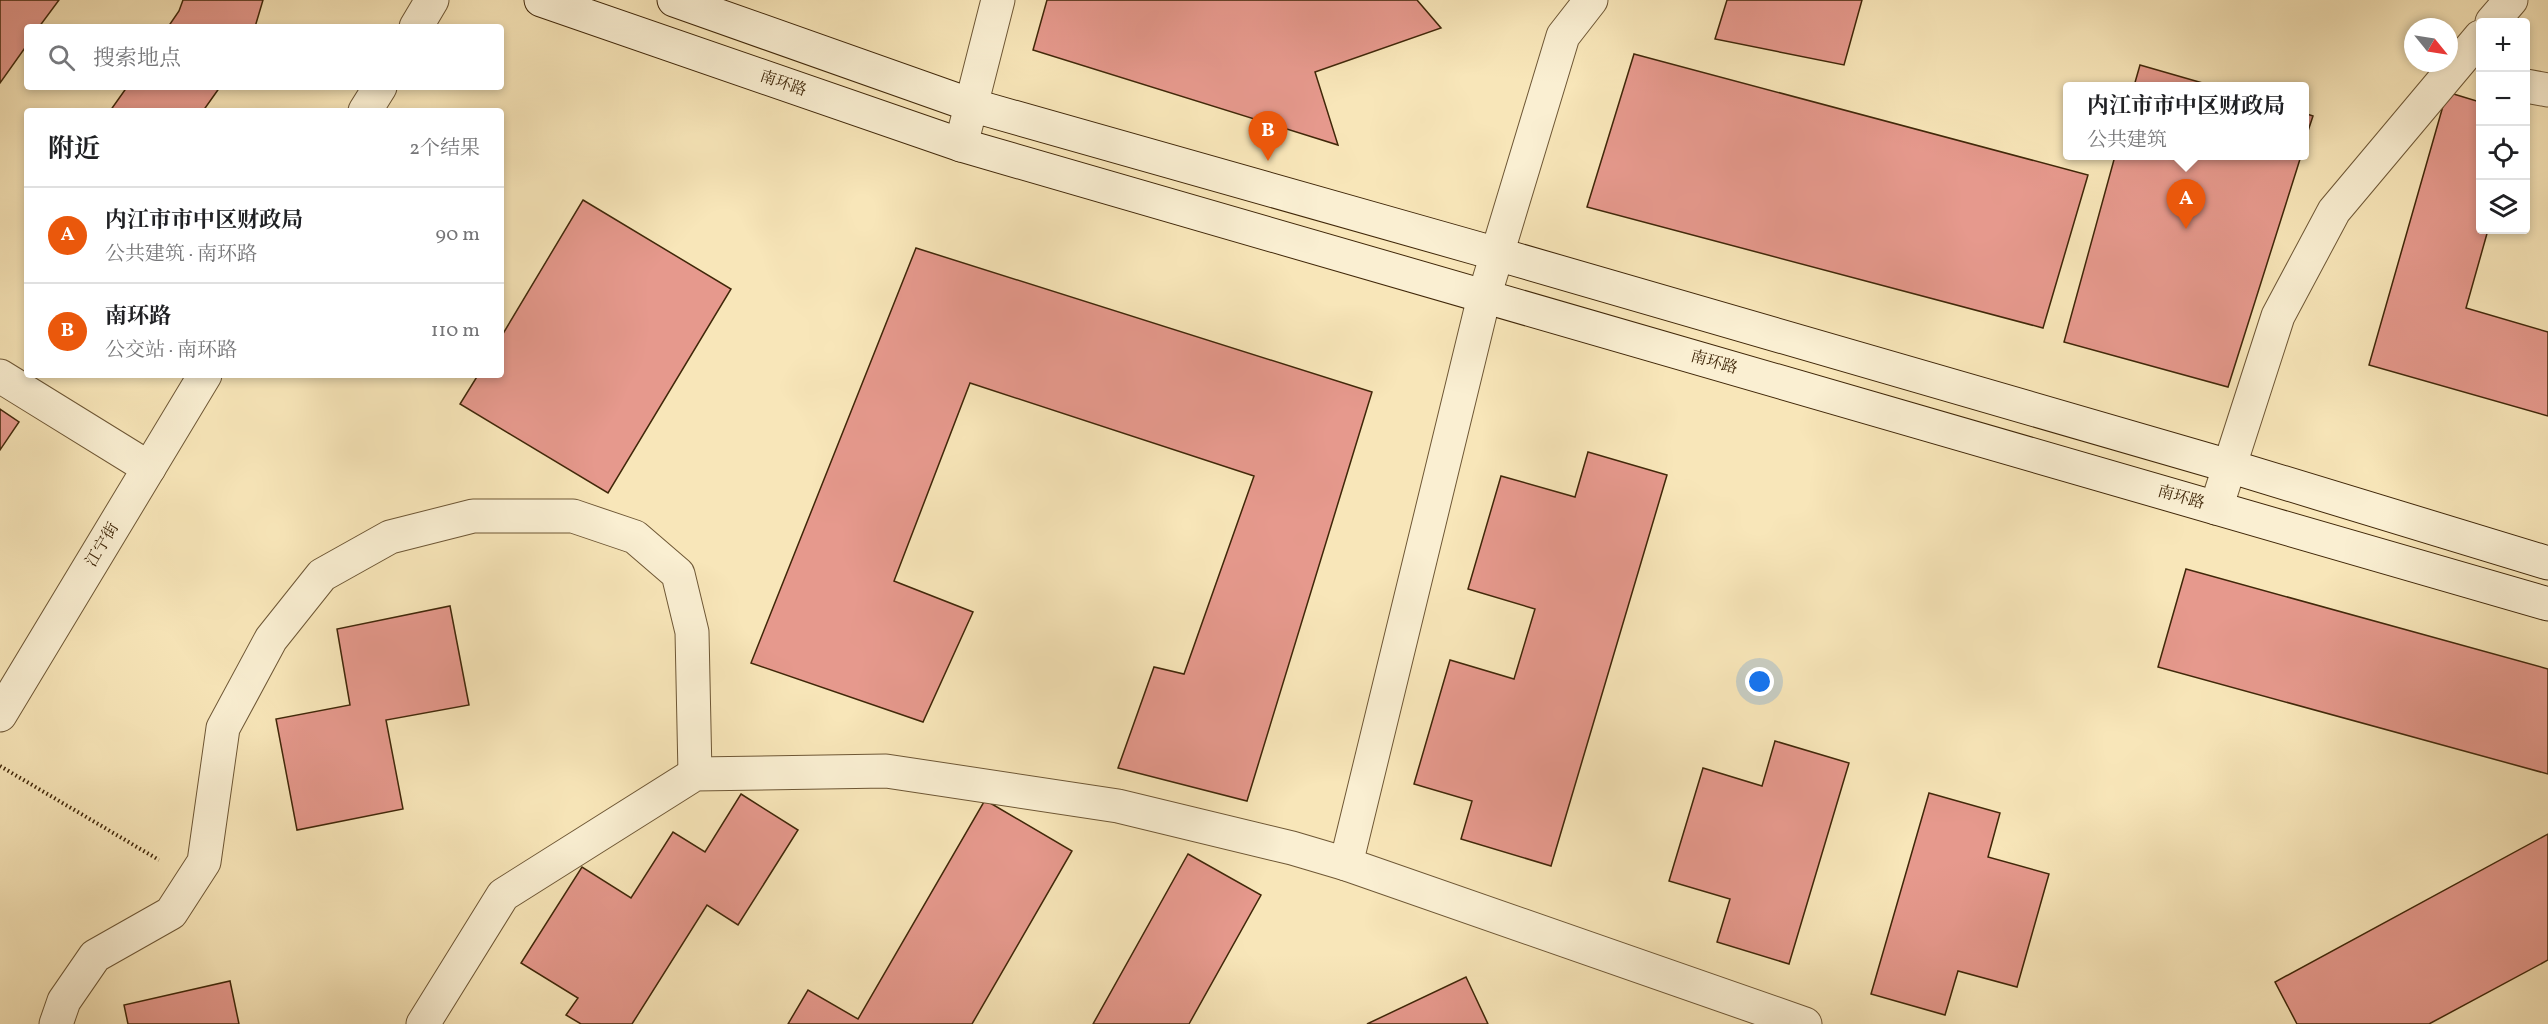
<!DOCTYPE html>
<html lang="zh">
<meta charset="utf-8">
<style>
body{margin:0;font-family:Vollkorn,"Noto Serif SC",serif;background:#f6f6f6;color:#202124}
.controls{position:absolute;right:18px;top:18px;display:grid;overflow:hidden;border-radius:6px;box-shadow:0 3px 9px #0003}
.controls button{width:54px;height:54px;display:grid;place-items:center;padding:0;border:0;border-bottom:2px solid #e0e0e0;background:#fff;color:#202124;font:30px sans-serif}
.compass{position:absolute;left:2404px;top:18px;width:54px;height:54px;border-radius:50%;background:#fff;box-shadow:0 3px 9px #0003;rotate:120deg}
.you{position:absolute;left:1760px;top:682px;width:21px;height:21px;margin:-15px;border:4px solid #fff;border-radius:50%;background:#1a73e8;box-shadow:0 0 0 9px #1a73e833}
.badge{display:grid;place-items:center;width:39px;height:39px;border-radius:50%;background:#ea580c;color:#fff;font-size:20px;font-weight:700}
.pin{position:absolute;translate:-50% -50px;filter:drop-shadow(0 2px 3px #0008)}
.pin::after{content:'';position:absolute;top:32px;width:21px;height:18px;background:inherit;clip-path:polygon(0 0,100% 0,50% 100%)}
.popup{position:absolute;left:2063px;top:82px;width:246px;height:78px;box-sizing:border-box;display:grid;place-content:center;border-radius:6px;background:#fff;filter:drop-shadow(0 2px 4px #0005);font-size:20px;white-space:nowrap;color:#757577}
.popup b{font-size:22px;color:#202124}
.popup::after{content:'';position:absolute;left:50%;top:100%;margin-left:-12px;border:12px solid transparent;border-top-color:#fff}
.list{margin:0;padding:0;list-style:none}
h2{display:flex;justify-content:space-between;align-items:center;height:78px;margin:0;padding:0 24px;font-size:26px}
h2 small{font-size:20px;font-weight:400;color:#757577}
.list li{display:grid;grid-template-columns:39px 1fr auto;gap:18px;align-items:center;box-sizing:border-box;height:96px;padding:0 24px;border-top:2px solid #e0e0e0}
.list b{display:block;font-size:22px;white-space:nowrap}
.list p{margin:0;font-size:20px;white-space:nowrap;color:#757577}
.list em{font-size:20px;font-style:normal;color:#757577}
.icon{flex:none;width:33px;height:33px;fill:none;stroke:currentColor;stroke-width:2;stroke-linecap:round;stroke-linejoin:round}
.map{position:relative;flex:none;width:2548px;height:1024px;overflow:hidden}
.search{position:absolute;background:#fff;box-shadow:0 3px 9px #0003;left:24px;top:24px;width:480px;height:66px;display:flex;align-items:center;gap:15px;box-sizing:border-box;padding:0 21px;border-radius:6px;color:#757577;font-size:22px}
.panel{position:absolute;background:#fff;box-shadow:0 3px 9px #0003;left:24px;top:108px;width:480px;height:270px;border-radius:6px}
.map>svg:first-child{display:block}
.building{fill:#e6998d;stroke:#402709;stroke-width:1.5}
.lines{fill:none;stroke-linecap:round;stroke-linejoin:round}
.minor-casing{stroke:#6e5735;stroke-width:35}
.tertiary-casing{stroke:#6e5735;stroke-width:35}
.secondary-casing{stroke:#402709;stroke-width:35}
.path{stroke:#402709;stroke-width:4;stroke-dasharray:1.5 3;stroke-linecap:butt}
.minor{stroke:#faefd2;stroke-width:33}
.tertiary{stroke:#faefd2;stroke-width:33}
.secondary{stroke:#faefd2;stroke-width:33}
.labels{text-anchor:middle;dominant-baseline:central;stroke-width:4.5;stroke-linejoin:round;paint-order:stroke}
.street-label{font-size:16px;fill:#402709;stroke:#faefd2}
</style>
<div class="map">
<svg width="2548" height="1024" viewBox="0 0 2548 1024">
<rect width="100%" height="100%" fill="#f8e6b9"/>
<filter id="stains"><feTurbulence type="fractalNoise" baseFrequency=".00333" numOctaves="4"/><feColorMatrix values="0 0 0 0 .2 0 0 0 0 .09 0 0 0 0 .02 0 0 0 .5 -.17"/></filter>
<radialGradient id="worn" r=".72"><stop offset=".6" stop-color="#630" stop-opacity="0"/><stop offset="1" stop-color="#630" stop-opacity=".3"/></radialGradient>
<!-- building -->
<g class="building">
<path d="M 0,0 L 59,0 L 39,27 L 27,27 L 27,45 L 0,83 Z"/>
<path d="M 183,0 L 263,0 L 255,27 L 168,27 L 179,11 Z"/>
<path d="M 1047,0 L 1417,0 L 1441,28 L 1315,72 L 1338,145 L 1033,50 Z"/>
<path d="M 1727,0 L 1862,0 L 1844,65 L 1715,39 Z"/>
<path d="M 1634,54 L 2088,175 L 2043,328 L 1587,207 Z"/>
<path d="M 2140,65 L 2213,86 L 2134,86 Z"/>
<path d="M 127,87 L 220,87 L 203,111 L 110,111 Z"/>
<path d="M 2447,92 L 2480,102 L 2480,230 L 2488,230 L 2466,308 L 2548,332 L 2548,416 L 2369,365 Z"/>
<path d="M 2304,113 L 2313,116 L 2304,143 Z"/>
<path d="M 2115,156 L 2301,156 L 2228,387 L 2064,342 Z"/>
<path d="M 583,200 L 731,289 L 608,493 L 460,404 L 478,375 L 501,375 L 501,337 Z"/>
<path d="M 916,248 L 1372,392 L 1247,801 L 1118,768 L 1154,667 L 1184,674 L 1254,476 L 970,383 L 894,581 L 973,612 L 923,722 L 751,663 Z"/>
<path d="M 0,409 L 19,422 L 0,450 Z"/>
<path d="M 1588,452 L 1667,475 L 1551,866 L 1461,839 L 1472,801 L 1414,784 L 1450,660 L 1514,679 L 1535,609 L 1468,589 L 1501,476 L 1575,497 Z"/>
<path d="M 2186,569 L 2548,669 L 2548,774 L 2158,667 Z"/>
<path d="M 450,606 L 469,705 L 386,720 L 403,809 L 297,830 L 276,719 L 350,705 L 337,629 Z"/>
<path d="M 1775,741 L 1849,763 L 1789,964 L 1717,942 L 1730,899 L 1669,881 L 1703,768 L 1762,786 Z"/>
<path d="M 1929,793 L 2000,813 L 1988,857 L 2049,874 L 2017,987 L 1958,971 L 1945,1015 L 1871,994 Z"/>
<path d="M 741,794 L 798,830 L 738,925 L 707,905 L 632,1024 L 581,1024 L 566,1015 L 578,998 L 521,963 L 582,867 L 631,898 L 673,832 L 705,852 Z"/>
<path d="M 985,800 L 1072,851 L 972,1024 L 788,1024 L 808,990 L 858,1019 Z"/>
<path d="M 2548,834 L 2548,960 L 2429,1024 L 2297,1024 L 2275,982 Z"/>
<path d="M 1188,854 L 1261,895 L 1189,1024 L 1093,1024 Z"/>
<path d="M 1466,977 L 1488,1024 L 1367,1024 Z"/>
<path d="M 230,981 L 239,1024 L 128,1024 L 124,1005 Z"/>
</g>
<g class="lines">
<defs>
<g id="minor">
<path d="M 2492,22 L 2511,0"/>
<path d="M 2526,86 L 2548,90"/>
<path d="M 961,145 L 998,0"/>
<path d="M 0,376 L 149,468"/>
<path d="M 2216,508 L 2278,316 L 2334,211 L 2480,37"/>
<path d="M 1346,864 L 1805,1024"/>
<path d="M 56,1024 L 64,1001 L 95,956 L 171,913 L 204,862 L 223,728 L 271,639 L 322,575 L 390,537 L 473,516 L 573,516 L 635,537 L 678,574 L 692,632 L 695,774"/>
<path d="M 423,1024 L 503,895 L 695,774 L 886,771 L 1118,806 L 1292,848 L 1346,864 L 1484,297 L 1563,36 L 1591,0"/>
</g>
<g id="tertiary">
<path d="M 416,27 L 432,0"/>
<path d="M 365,111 L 380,87"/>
<path d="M 0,715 L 205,375"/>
</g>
<g id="secondary">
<path d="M 541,0 L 961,145 L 2548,604"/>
<path d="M 674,0 L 971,105 L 1497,254 L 2229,466 L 2548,563"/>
</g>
</defs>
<!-- minor casing -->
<use href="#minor" class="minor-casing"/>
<!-- tertiary casing -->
<use href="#tertiary" class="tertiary-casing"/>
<!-- secondary casing -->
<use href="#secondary" class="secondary-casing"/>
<!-- path -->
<path class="path" d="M 0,766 L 159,860"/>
<!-- minor -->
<use href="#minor" class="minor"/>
<!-- tertiary -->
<use href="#tertiary" class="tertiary"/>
<!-- secondary -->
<use href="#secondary" class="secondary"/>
</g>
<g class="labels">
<!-- street labels -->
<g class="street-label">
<text transform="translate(783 84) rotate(19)">南环路</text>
<text transform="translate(1714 363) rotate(16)">南环路</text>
<text transform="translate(2181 498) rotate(16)">南环路</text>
<text transform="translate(103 545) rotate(-59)">江宁街</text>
</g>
</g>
<rect width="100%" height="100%" filter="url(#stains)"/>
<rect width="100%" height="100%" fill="url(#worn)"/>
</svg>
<div class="controls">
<button>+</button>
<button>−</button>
<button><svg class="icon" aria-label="locate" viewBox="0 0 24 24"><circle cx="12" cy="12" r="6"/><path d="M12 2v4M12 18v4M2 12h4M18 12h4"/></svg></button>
<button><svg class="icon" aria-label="layers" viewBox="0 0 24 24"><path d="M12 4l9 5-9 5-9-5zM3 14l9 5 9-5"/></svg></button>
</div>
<svg class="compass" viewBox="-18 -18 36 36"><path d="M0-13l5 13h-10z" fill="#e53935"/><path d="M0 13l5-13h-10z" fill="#757577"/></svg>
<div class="you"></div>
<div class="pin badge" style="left:2186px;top:229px">A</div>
<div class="popup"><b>内江市市中区财政局</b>公共建筑</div>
<div class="pin badge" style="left:1268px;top:161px">B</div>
<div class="search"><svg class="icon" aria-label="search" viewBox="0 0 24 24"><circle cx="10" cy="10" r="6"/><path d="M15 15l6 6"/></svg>搜索地点</div>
<section class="panel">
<h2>附近<small>2个结果</small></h2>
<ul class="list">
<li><span class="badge">A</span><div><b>内江市市中区财政局</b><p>公共建筑 · 南环路</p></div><em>90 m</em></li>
<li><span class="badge">B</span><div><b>南环路</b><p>公交站 · 南环路</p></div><em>110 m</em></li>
</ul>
</section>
</div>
